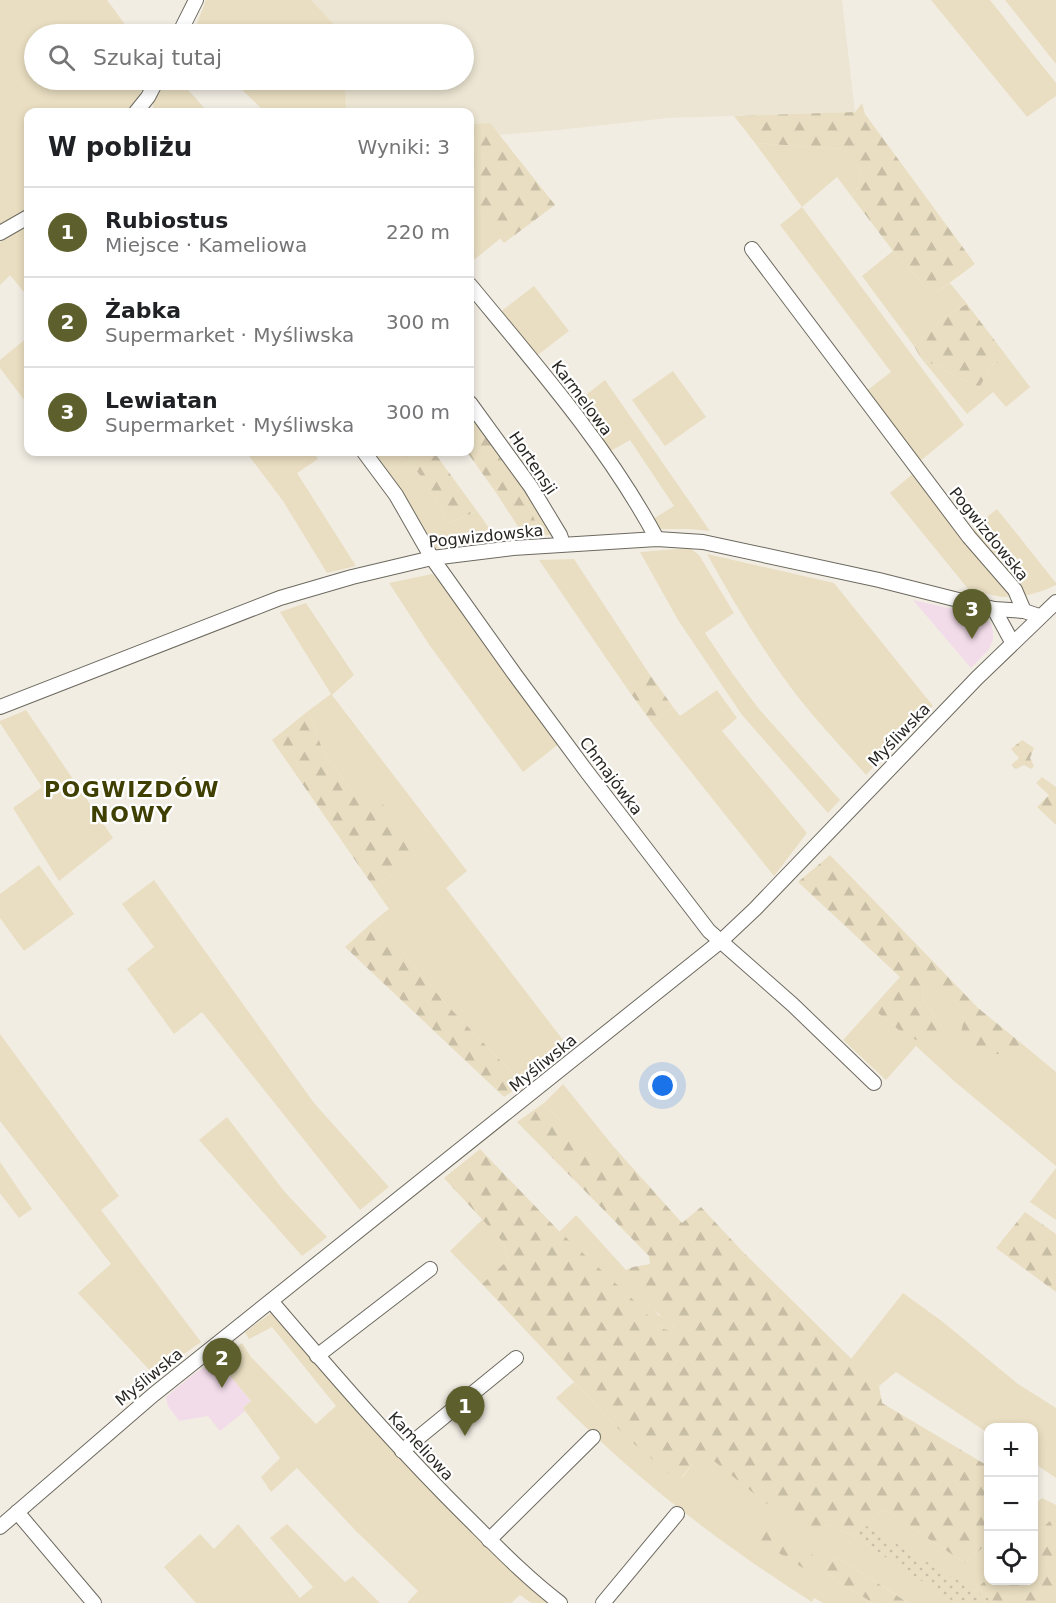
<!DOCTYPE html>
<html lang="pl">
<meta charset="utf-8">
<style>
body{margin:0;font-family:"DejaVu Sans",sans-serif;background:#f6f6f6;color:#202124}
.controls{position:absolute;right:18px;bottom:18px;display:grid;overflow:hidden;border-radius:12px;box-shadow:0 3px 9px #0003}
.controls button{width:54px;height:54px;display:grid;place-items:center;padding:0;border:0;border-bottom:2px solid #e0e0e0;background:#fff;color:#202124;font:30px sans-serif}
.you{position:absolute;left:663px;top:1086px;width:21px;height:21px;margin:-15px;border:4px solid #fff;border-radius:50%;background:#1a73e8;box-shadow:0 0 0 9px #1a73e833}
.badge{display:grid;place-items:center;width:39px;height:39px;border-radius:50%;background:#5d5f2c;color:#fff;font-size:20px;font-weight:700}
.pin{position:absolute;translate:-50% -50px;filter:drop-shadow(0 2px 3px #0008)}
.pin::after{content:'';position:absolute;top:32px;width:21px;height:18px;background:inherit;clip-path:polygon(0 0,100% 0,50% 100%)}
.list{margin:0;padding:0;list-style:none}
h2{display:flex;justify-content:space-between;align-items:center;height:78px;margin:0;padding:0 24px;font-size:26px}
h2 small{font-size:20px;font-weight:400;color:#757577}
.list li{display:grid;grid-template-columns:39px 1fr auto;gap:18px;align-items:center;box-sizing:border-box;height:90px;padding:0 24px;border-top:2px solid #e0e0e0}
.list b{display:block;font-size:22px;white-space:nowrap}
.list p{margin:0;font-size:20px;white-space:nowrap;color:#757577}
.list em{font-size:20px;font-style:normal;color:#757577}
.icon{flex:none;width:33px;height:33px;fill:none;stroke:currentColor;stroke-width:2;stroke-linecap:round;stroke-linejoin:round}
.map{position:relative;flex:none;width:1056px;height:1603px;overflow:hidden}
.search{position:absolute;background:#fff;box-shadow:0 3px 9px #0003;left:24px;top:24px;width:450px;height:66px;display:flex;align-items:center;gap:15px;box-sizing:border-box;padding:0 21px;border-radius:33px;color:#757577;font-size:22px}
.panel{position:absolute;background:#fff;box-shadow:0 3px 9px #0003;left:24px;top:108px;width:450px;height:348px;border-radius:12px}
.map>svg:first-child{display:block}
.commercial{fill:#f3dcea}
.built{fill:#ece5d3}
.grass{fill:#e9dec1}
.forest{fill:url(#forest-firs)}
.garden{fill:url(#garden-dots)}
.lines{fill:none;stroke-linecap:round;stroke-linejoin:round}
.minor-casing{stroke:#6c695f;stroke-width:16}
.minor{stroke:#fff;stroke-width:14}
.labels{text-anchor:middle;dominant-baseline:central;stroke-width:4.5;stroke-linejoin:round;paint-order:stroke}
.street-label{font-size:16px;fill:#272622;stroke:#fff}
.district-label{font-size:22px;font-weight:bold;letter-spacing:1.5px;fill:#3e3f00;stroke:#fff}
</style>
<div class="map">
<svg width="1056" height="1603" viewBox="0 0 1056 1603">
<defs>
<pattern id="forest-firs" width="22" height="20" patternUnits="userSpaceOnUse" patternTransform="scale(1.5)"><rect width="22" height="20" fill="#e9dec1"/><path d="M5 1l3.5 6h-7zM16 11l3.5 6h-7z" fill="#c8bea6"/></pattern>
<pattern id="garden-dots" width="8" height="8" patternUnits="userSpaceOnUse" patternTransform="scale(1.5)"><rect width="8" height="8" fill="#e9dec1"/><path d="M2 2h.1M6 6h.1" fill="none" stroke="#c8bea6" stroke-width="1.8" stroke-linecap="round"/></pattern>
</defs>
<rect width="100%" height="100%" fill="#f2ede3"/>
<!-- commercial -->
<g class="commercial">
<path d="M 913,600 L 983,616 L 991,624 L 993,632 L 993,640 L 989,649 L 971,668 Z"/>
<path d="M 217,1360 L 251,1401 L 243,1407 L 245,1411 L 220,1431 L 208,1416 L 179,1421 L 168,1406 L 166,1397 L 195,1373 Z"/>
</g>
<!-- built -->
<path class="built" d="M 311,0 L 842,0 L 855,112 L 668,118 L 559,130 L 499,135 L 490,123 L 470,124 L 470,112 L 346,112 L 345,80 L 464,80 L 464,34 L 343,34 Z"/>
<!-- grass -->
<g class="grass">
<path d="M 0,0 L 107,0 L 132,34 L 34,34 L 34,80 L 147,80 L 137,99 L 127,112 L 28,112 L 28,209 L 0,227 Z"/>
<path d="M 206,0 L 311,0 L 343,34 L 193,34 Z"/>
<path d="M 931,0 L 990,0 L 1056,83 L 1056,96 L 1027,117 Z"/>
<path d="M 1005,0 L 1056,0 L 1056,64 Z"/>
<path d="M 168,80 C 183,79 198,102 208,112 L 153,112 L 153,103 Z"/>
<path d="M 232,80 L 345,80 L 346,112 L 265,112 Z"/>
<path d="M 755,143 L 844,149 L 860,169 L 859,185 L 852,197 L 837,177 L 802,207 L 964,425 L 919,462 L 865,392 L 891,372 L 780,225 L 802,207 Z"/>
<path d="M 470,200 L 501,238 L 470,263 Z"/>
<path d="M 28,226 L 28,297 L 10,275 L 0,285 L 0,242 Z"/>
<path d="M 893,251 L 933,295 L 950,283 L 967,304 L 942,319 L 914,346 L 862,276 Z"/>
<path d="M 534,286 L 569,331 L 535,357 L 499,313 Z"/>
<path d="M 28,337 L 28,405 L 0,368 L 0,360 Z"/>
<path d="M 921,358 L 979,388 L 992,365 L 1008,358 L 1030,387 L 1006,407 L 993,392 L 967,414 Z"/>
<path d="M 673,371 L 706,417 L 665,446 L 632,400 Z"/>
<path d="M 605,380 L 710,531 L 690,529 L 658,529 L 653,519 L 674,506 L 630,440 L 607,453 L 573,405 Z"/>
<path d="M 246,452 L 313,452 L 318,459 L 297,473 L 356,566 L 327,573 L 283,501 Z"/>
<path d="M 373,452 L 403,452 L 424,481 L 449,523 L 477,511 L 496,538 L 434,549 L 422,524 Z"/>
<path d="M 513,468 L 553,535 L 524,536 L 539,530 Z"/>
<path d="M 915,472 L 1013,596 L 1002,597 L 969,590 L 890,493 Z"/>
<path d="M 997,509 L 1056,583 L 1056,585 L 1045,590 L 1025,596 L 971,530 Z"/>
<path d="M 690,548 L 699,555 L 734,613 L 705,633 L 732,673 L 759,709 L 840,800 L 828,813 L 742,715 L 678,620 L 640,552 Z"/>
<path d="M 707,554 L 834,583 L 933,706 L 905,733 L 866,775 C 845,751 822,727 802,702 C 766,656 735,605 707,554 Z"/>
<path d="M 574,559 L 648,672 L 626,687 L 539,560 Z"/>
<path d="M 432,574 L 452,592 L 560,743 L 523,772 L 430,646 L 389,583 Z"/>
<path d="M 306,603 L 354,675 L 332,695 L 467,871 L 446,888 L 570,1049 L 523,1084 L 445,1003 L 375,920 L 389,909 L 375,889 L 418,852 L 359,800 L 323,751 L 308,711 L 331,694 L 280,612 Z"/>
<path d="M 717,690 L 737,718 L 722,731 L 807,833 L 774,876 L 652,723 L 673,707 L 680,716 Z"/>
<path d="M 26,710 L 113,838 L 59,881 L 13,808 L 42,787 L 0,723 L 0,721 Z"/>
<path d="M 39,865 L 74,914 L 24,951 L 0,918 L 0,894 Z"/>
<path d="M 154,880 L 314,1103 L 389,1187 L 360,1210 L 202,1012 L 174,1034 L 127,969 L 154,947 L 122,904 Z"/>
<path d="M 923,983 L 964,1018 L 1013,1054 L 1021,1043 L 1056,1072 L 1056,1166 L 954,1081 L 916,1046 L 886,1080 L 843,1040 L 872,1008 L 906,1036 L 944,1030 L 922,998 Z"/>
<path d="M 0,1034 L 119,1196 L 101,1210 L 201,1342 L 154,1375 L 78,1293 L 111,1264 L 0,1121 Z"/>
<path d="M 563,1084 L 613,1146 L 602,1155 L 590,1155 L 544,1103 Z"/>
<path d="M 227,1117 L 284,1191 L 327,1237 L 302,1256 L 199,1140 Z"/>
<path d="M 0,1162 L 32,1209 L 19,1218 L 0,1193 Z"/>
<path d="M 1056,1168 L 1056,1220 L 1030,1202 Z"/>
<path d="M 576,1215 L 626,1270 L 658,1315 L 674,1322 L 673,1332 L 658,1327 L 640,1306 L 559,1232 Z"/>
<path d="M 483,1219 L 503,1242 L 508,1260 L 482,1284 L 450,1251 Z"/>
<path d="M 903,1293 L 943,1322 L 1018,1384 L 1056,1408 L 1056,1478 L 1034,1463 L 1034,1428 L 988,1428 L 988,1433 L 896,1372 L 879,1386 L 851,1359 Z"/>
<path d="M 271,1313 L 282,1322 L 418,1477 L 484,1542 L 554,1603 L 531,1603 L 520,1595 L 511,1603 L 407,1603 L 418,1591 L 355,1530 L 297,1468 L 271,1492 L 261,1477 L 280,1458 L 243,1408 L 251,1401 L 217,1360 L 242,1343 L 251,1357 L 316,1424 L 336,1406 L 272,1327 L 249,1339 L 245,1332 Z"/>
<path d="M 574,1382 L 625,1436 L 682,1478 L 703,1451 L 763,1501 L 808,1530 L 829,1525 L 855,1537 L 957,1603 L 909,1603 L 837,1557 L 823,1572 L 873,1603 L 823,1603 L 814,1598 L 812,1602 C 719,1543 633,1477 556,1398 Z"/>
<path d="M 1042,1498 L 1056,1505 L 1056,1515 L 1034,1536 L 1034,1505 Z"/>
<path d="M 885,1510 L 965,1563 L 988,1543 L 988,1578 L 974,1591 L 863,1524 Z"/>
<path d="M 238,1524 L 300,1598 L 313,1587 L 270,1538 L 287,1524 L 345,1582 L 353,1576 L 380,1603 L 196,1603 L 164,1567 L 200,1534 L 214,1549 Z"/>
</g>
<!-- forest -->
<g class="forest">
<path d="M 862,103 L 865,114 L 975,264 L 933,295 L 893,251 L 852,197 L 859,185 L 860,170 L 844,149 L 755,143 L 734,116 L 855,112 Z"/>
<path d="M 490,123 L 555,205 L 504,243 L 470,200 L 470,124 Z"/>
<path d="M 967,304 L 1008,358 L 992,365 L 979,388 L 921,358 L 914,346 L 942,319 Z"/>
<path d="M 473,419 L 513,468 L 539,530 L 524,536 L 497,494 L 467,452 L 470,452 L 470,421 Z"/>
<path d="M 403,452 L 434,452 L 477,511 L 449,523 L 424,481 Z"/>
<path d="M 648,672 L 673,707 L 652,723 L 626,687 Z"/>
<path d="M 308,711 L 323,751 L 359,800 L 381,802 L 418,852 L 375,889 L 272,740 Z"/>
<path d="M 1022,740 L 1034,748 L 1030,758 L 1034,766 L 1031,769 L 1024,765 L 1016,769 L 1011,765 L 1019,758 L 1011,749 Z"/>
<path d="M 1042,777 L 1056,787 L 1056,825 L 1037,807 L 1049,795 L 1036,783 Z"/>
<path d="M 830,855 L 978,1008 L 1021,1043 L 1013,1054 L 980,1054 L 961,1033 L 964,1018 L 923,984 L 922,998 L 944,1030 L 933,1046 L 906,1036 L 872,1008 L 900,977 L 798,882 Z"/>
<path d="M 375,920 L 445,1003 L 523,1084 L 504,1097 L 345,947 Z"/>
<path d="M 544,1103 L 590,1155 L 602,1155 L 613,1146 L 682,1223 L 701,1207 L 743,1252 L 879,1386 L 882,1403 L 988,1466 L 988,1543 L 965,1563 L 885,1510 L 863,1524 L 855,1537 L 829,1525 L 808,1531 L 763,1501 L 703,1452 L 681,1478 L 673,1477 L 625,1436 L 482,1284 L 508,1260 L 503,1242 L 444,1178 L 480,1149 L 559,1231 L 640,1306 L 658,1327 L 673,1332 L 674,1323 C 655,1319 637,1286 626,1270 L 633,1267 L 650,1264 L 649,1256 L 517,1122 Z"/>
<path d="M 1025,1212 L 1056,1234 L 1056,1292 L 996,1248 Z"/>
<path d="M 1056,1515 L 1056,1603 L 996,1603 L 974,1591 L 988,1578 L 988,1580 L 1034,1580 L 1034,1536 Z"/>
<path d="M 763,1520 L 822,1562 L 811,1573 L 753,1537 Z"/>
<path d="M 837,1557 L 907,1602 L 909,1603 L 873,1603 L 823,1572 Z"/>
</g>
<!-- garden -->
<path class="garden" d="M 863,1524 L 996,1603 L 957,1603 L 946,1597 L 855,1537 Z"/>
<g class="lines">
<defs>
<g id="minor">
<path d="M 179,34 L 196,0"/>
<path d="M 136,112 L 148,97 L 157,80"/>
<path d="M 0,233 L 28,217"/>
<path d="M 752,249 L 969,537 L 1015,590 L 1024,611"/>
<path d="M 470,285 C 536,365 608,447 657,539"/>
<path d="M 470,403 L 531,487 L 560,535 L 563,544"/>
<path d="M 364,452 L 396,495 L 432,558 L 516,676 L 587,772 L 709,931 L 793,1005 L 874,1083"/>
<path d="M 994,609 L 1012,642"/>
<path d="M 0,707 L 280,598 L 352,577 L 432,558 L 513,548 L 657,539 L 703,542 L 879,580 L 994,609 L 1024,611 L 1039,616"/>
<path d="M 271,1301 C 335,1376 399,1450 470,1520 C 499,1549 527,1578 560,1603"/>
<path d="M 317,1356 L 430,1269"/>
<path d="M 402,1451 L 516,1358"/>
<path d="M 17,1512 L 94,1603"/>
<path d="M 0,1527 L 153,1395 L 721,941 L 755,909 L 977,678 L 1056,602"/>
<path d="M 489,1540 L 593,1437"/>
<path d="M 603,1603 L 677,1514"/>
</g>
</defs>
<!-- minor casing -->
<use href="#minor" class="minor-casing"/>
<!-- minor -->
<use href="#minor" class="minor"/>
</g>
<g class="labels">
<!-- street labels -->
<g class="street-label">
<text transform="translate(582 398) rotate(53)">Karmelowa</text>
<text transform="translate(533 463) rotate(56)">Hortensji</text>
<text transform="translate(989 534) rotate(51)">Pogwizdowska</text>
<text transform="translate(486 536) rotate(-6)">Pogwizdowska</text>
<text transform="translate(899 735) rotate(-46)">Myśliwska</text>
<text transform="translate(611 776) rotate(53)">Chmajówka</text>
<text transform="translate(543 1063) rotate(-39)">Myśliwska</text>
<text transform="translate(149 1377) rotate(-39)">Myśliwska</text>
<text transform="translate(421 1446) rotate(47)">Kameliowa</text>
</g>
<!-- district labels -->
<g class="district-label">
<text x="132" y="789">POGWIZDÓW<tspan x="132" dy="25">NOWY</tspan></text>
</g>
</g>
</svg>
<div class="controls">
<button>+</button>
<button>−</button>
<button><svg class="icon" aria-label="locate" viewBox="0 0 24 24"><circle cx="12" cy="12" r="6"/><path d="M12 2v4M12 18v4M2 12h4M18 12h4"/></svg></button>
</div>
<div class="you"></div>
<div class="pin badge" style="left:465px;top:1436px">1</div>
<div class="pin badge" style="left:222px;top:1388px">2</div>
<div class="pin badge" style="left:972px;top:639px">3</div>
<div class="search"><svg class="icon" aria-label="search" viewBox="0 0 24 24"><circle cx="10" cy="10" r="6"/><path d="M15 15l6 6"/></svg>Szukaj tutaj</div>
<section class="panel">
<h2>W pobliżu<small>Wyniki: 3</small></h2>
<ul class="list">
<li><span class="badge">1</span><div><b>Rubiostus</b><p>Miejsce · Kameliowa</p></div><em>220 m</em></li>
<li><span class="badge">2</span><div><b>Żabka</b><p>Supermarket · Myśliwska</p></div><em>300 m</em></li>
<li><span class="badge">3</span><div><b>Lewiatan</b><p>Supermarket · Myśliwska</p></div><em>300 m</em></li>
</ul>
</section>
</div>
